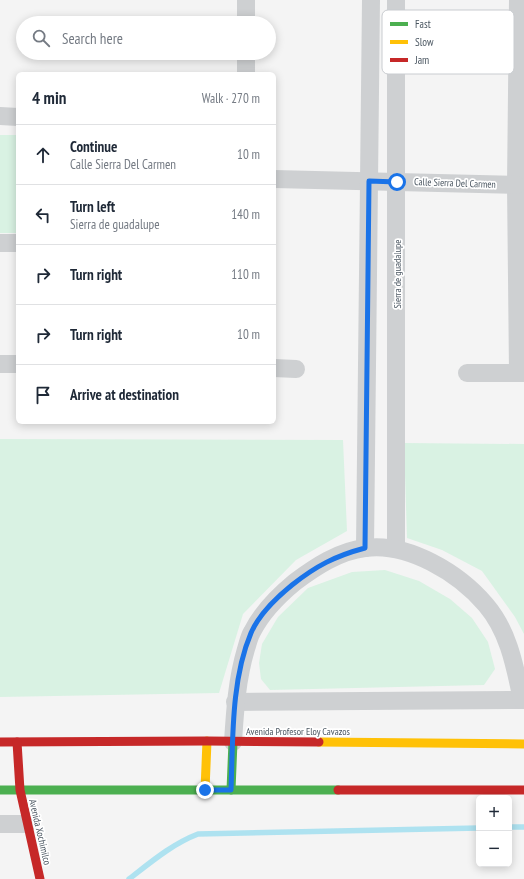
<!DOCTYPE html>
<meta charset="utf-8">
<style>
body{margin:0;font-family:"PT Sans Narrow",sans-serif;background:#f2f2f3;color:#1f2937}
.controls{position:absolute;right:12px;bottom:12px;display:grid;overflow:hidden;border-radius:6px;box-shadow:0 2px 10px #0003}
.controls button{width:36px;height:36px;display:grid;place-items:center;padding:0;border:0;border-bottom:1px solid #e0e1e3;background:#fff;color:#1f2937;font:20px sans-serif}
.stop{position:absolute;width:12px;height:12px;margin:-9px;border:3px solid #1a73e8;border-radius:50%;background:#fff}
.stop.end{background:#1a73e8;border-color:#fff;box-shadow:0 1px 4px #0008}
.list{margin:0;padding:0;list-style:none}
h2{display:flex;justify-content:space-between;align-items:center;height:52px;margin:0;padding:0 16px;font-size:17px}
h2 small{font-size:13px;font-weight:400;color:#747a83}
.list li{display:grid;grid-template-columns:26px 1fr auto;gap:12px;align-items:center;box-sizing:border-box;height:60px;padding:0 16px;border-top:1px solid #e0e1e3}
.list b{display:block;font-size:15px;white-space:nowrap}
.list p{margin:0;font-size:13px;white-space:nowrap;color:#747a83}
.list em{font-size:13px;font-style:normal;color:#747a83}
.icon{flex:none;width:22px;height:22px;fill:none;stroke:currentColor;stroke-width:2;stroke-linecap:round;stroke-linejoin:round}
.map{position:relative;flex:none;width:524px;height:879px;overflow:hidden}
.search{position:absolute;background:#fff;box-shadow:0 2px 10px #0003;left:16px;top:16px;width:260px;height:44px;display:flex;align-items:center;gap:10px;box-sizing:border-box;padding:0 14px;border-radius:22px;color:#747a83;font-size:15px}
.panel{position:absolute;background:#fff;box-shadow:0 2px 10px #0003;left:16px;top:72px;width:260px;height:352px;border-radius:6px}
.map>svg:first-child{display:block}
.green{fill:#d9f2e3}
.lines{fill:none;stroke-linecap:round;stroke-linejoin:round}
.stream{stroke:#aee2f0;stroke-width:5.5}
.street{stroke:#ced0d2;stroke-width:18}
.fast{stroke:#4caf50;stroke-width:9}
.slow{stroke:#ffc107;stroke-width:9}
.jam{stroke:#c62828;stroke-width:9}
.route{stroke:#1a73e8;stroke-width:5}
.labels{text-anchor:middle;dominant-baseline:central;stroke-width:3.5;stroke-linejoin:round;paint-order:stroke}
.street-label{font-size:10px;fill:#4a5661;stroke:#fff}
.key{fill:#fff;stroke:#c9ccd0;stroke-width:1}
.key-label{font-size:11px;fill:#4a5661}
</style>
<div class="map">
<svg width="524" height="879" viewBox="0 0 524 879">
<rect width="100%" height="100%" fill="#f4f4f4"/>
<!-- green -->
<g class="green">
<rect x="0" y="135" width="18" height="98"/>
<path d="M 0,439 L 343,440 L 347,531 L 296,560 L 243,614 L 219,693 L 0,697 Z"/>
<path d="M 404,443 L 524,444 L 524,634 L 515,617 L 482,571 L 442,550 L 407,538 Z"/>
<path d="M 385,570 L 419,581 L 450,599 L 472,618 L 488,642 L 495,669 L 484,685 L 270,690 L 261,679 L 259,663 L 262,644 L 278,617 L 308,588 L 352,572 Z"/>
</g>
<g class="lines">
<!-- stream -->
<g class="stream">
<path d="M 509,827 L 524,827"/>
<path d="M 129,879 C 151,862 172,844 198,834 L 479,828"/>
</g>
<!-- street -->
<g class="street">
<path d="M 246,0 L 246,23"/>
<path d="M 518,0 L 516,185 L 518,373"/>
<path d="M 246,53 L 246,74"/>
<path d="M 0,116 L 18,117"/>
<path d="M 274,179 L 516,185"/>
<path d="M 0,243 L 18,243"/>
<path d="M 0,364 L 18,364"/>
<path d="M 274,368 L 296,369"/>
<path d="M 467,373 L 524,373"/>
<path d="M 365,548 L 371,0"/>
<path d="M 396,549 L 396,0"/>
<path d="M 235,702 L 524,700"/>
<path d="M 233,742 C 235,710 237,679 246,649 C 248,643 249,637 252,632 C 262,612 278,596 295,582 C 315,567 339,551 365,548 C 408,542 459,573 486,605 C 509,632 515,667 522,700"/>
<path d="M 0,824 L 27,824"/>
</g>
<!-- fast -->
<g class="fast">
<path d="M 0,790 L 338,790"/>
<path d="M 231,790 L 233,742"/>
</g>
<!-- slow -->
<g class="slow">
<path d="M 319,742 L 524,744"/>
<path d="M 205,790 L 207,741"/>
</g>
<!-- jam -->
<g class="jam">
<path d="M 0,742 L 207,741 L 319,742"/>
<path d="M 17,742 L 20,790 L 40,879"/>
<path d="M 338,790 L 524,790"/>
</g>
</g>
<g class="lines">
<!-- route -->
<path class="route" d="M 205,790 L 231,790 C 233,740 231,680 251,633 C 259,614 276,598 292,585 C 316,566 335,556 365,548 L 369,181 L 397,182"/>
</g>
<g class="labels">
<!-- street labels -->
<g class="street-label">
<text transform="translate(455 183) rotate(2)">Calle Sierra Del Carmen</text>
<text transform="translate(397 274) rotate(-90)">Sierra de guadalupe</text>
<text x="298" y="731">Avenida Profesor Eloy Cavazos</text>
<text transform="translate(40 832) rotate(77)">Avenida Xochimilco</text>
</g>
</g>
<!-- legend -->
<rect x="382" y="10" width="132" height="64" rx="6" class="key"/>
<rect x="390" y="22" width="18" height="4" fill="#4caf50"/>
<rect x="390" y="40" width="18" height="4" fill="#ffc107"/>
<rect x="390" y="58" width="18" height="4" fill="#c62828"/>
<g class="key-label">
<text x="415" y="28">Fast</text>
<text x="415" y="46">Slow</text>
<text x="415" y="64">Jam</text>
</g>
</svg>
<div class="controls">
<button>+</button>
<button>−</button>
</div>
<div class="stop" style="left:397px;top:182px"></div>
<div class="stop end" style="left:205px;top:790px"></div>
<div class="search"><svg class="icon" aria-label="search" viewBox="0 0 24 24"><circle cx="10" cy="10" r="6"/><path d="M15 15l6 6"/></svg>Search here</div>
<section class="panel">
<h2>4 min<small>Walk · 270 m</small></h2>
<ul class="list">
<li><svg class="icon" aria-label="ahead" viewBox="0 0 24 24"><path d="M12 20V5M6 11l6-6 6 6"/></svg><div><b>Continue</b><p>Calle Sierra Del Carmen</p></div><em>10 m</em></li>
<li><svg class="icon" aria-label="left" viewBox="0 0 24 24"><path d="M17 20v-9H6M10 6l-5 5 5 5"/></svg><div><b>Turn left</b><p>Sierra de guadalupe</p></div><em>140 m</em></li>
<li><svg class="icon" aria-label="right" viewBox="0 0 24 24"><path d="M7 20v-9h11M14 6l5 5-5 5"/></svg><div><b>Turn right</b></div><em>110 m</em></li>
<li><svg class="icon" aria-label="right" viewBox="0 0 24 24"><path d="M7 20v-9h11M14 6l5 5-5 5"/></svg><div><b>Turn right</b></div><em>10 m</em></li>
<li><svg class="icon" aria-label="arrive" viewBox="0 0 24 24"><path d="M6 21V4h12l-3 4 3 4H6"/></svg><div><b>Arrive at destination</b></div></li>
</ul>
</section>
</div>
